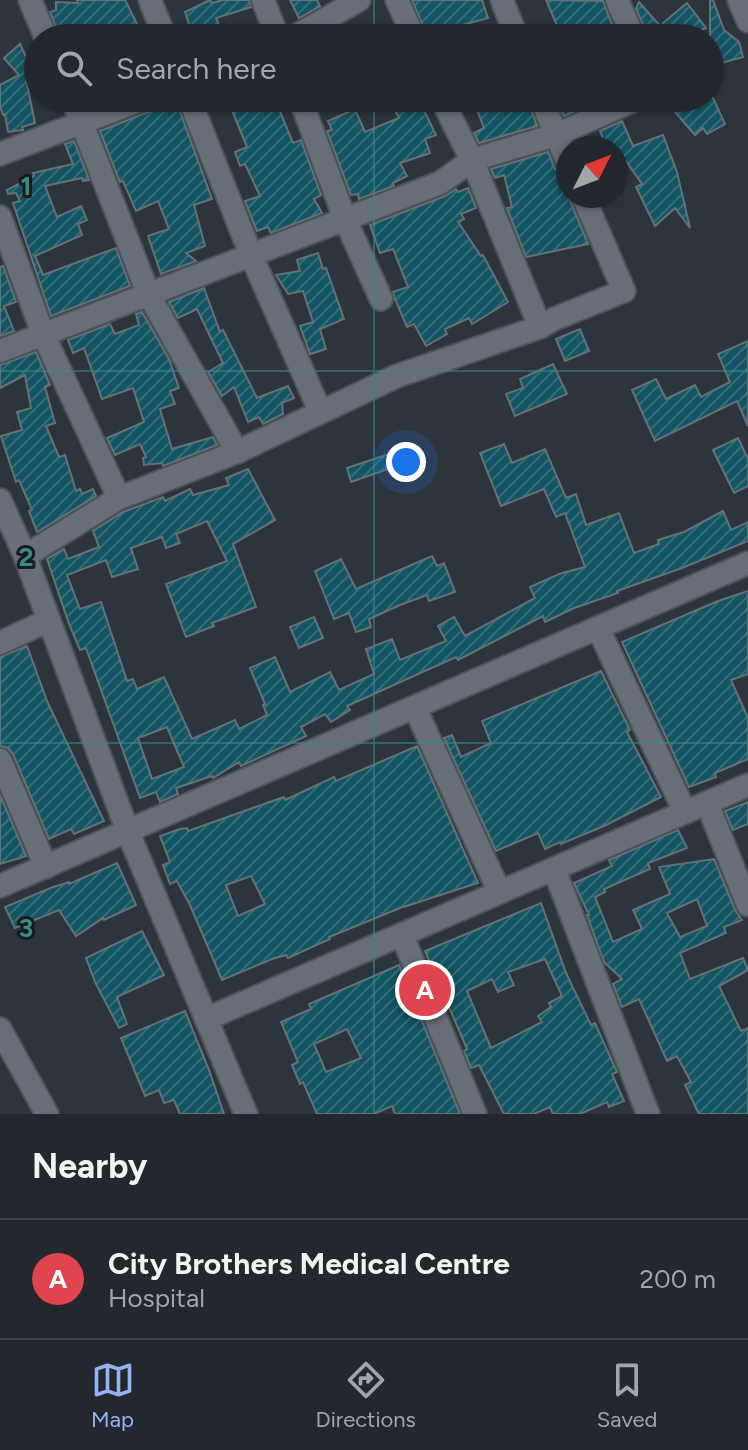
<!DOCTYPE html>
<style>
body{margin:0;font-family:Figtree,sans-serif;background:#2a3035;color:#f1f3f6}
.compass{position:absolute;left:556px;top:136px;width:72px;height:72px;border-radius:50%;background:#22282d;box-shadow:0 2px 6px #0004;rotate:48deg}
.you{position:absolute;left:406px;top:462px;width:28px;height:28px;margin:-20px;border:6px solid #fff;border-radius:50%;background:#1a73e8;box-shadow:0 0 0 12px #1a73e833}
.badge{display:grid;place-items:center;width:52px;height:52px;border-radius:50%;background:#95b2f1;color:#fff;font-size:26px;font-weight:700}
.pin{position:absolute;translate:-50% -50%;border:4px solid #fff;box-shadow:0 2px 8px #0006}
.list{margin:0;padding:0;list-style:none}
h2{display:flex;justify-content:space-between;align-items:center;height:104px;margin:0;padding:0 32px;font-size:34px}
h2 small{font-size:26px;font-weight:400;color:#a2a6aa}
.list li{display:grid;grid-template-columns:52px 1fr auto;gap:24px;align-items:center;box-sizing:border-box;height:120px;padding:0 32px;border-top:2px solid #3f4449}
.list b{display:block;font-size:30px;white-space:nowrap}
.list p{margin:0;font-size:26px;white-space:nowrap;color:#a2a6aa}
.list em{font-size:26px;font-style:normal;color:#a2a6aa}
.icon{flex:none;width:44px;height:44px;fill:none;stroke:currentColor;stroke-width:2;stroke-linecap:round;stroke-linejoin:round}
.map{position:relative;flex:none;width:748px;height:1114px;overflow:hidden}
.search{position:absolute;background:#22282d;box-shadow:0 2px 6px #0004;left:24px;right:24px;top:24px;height:88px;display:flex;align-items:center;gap:20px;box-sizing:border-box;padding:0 28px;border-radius:44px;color:#a2a6aa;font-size:30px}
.sheet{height:224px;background:#22282d}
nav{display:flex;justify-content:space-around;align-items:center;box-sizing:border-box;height:112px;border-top:2px solid #3f4449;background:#22282d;font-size:22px;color:#a2a6aa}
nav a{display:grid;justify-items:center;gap:4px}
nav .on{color:#95b2f1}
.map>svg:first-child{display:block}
.building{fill:url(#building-hatch);stroke:#657275;stroke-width:2;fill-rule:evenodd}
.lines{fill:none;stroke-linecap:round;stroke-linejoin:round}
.minor-casing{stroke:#4d5359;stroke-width:26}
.minor{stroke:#666f77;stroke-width:22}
.grid{fill:none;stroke:#388b86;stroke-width:2;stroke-opacity:0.55}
.grid-label{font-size:26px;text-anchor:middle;font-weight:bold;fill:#388b86;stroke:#181c1f;stroke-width:6;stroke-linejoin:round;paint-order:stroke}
</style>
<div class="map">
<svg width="748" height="1114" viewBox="0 0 748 1114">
<defs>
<pattern id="building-hatch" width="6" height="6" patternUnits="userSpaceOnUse" patternTransform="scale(2)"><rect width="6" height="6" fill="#135564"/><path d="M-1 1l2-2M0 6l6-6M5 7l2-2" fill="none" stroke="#356d7a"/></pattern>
</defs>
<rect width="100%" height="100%" fill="#2d353c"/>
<!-- building -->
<g class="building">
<path d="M 77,0 L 125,0 L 144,38 L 60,38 L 50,12 L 56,10 L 56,2 L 78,3 Z"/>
<path d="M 210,0 L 212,3 L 223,0 L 249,0 L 251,7 L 216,18 L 220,27 L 193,36 L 185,12 Z"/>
<path d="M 290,0 L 317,0 L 320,6 L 299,18 Z"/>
<path d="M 412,0 L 482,0 L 488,18 L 451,28 L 455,38 L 428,38 Z"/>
<path d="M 546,0 L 603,1 L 617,38 L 579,38 L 577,31 L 562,37 Z"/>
<path d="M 710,0 L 713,0 L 724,30 L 739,42 L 743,57 L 710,66 Z"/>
<path d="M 639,2 L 662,28 L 646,31 L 636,9 Z"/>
<path d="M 687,3 L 706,28 L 683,38 L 668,38 L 663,23 Z"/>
<path d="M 20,44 L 35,76 L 26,80 L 35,123 L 22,127 L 23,130 L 8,132 L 5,114 L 3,115 L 0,106 L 0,85 L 19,75 L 4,58 Z"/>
<path d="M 172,98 L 175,98 L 212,199 L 194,205 L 205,246 L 186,253 L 196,261 L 161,274 L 148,236 L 169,229 L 158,201 L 136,211 L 123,181 L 120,182 L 100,131 L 151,111 L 159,103 Z"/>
<path d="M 227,98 L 276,98 L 283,107 L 279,109 L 293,143 L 301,140 L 321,195 L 314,199 L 322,213 L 271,233 L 268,227 L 257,231 L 245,201 L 260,196 L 245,164 L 240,166 L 235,152 L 247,147 Z"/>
<path d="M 389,98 L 418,98 L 436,135 L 425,139 L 430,153 L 400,163 L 407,176 L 393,183 L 394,186 L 359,199 L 358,194 L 351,195 L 327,131 L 332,130 L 328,121 L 355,109 L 365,132 L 399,118 Z"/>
<path d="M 501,98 L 505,102 L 527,98 L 537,126 L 479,143 L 474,133 L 484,128 L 476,107 Z"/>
<path d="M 556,98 L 605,98 L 564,116 Z"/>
<path d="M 663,98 L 713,98 L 725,124 L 707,134 L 703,128 L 695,135 Z"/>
<path d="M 622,121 L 633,146 L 663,135 L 677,172 L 690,228 L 675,208 L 655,226 L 636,187 L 642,184 L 623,157 L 616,160 L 616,148 L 607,148 L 600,131 Z"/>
<path d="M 74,141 L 89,180 L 83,181 L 82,178 L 45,186 L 57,217 L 81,206 L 87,220 L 78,224 L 82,235 L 35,256 L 43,275 L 116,248 L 130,286 L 51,316 L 13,203 L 20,201 L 16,193 L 8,194 L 7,190 L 34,176 L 33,173 L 73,164 L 65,144 Z"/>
<path d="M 548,152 L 555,169 L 564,176 L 568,186 L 568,196 L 588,244 L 526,257 L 507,208 L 512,207 L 504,175 L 495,178 L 491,169 Z"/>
<path d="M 468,188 L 476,208 L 461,214 L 464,219 L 458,222 L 481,256 L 483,255 L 508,302 L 472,324 L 469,318 L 445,329 L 447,334 L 426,346 L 414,324 L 407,327 L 395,299 L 393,292 L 408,287 L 393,249 L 380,253 L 370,225 L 445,196 L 456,189 L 458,192 Z"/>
<path d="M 318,253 L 323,269 L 326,268 L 344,319 L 320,329 L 326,349 L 310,354 L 300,326 L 313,322 L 303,291 L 288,294 L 276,275 L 300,271 L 297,260 Z"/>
<path d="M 3,266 L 16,302 L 4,306 L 14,331 L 0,336 L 0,267 Z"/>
<path d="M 204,288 L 220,332 L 223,330 L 257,398 L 288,386 L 294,398 L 282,403 L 283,414 L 263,424 L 259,417 L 248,422 L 234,387 L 222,396 L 208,372 L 223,363 L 197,309 L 178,318 L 169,302 Z"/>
<path d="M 142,312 L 169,359 L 179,388 L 170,391 L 175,404 L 160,409 L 172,449 L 213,437 L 217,445 L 163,466 L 162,463 L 144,465 L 143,458 L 146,457 L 140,444 L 115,455 L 107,438 L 144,422 L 133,388 L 102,399 L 84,348 L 73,353 L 68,340 L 110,324 L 115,334 L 139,325 L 136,314 Z"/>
<path d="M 580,329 L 589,351 L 565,361 L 556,339 Z"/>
<path d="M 748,341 L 748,426 L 737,401 L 655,441 L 632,390 L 656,379 L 666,399 L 695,385 L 701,397 L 730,382 L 718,354 Z"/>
<path d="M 36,352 L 50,385 L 45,387 L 55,423 L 46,426 L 59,457 L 65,455 L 76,491 L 80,489 L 82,494 L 93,489 L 96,496 L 37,532 L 29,511 L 32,510 L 19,480 L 16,482 L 1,436 L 22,430 L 17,412 L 31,408 L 25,375 L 0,388 L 0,365 Z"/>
<path d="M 553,364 L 567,394 L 515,416 L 506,394 L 523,388 L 520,379 Z"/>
<path d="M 738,438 L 748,459 L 748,486 L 734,493 L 713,450 Z"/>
<path d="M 504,444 L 512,463 L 545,449 L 566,498 L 576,494 L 586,525 L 619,513 L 634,553 L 659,544 L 658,540 L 684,532 L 723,511 L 731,530 L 748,522 L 748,541 L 682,568 L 617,591 L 618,593 L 574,608 L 545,622 L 543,616 L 458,660 L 456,657 L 347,706 L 350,710 L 331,722 L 325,714 L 301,727 L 306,736 L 241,766 L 239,762 L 213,778 L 212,776 L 176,788 L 178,794 L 160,802 L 156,792 L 140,798 L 86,648 L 80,650 L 69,624 L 47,559 L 64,549 L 68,559 L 99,547 L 93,531 L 123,512 L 163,497 L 165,501 L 190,489 L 193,495 L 229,485 L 226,478 L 248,469 L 275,520 L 233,544 L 256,607 L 212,623 L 214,626 L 186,637 L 166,584 L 227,561 L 207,521 L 176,534 L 180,543 L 166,548 L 162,537 L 131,548 L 138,569 L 112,577 L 106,560 L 67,575 L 80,609 L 101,602 L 127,681 L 133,679 L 137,689 L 164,677 L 192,739 L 235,720 L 239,729 L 267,715 L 263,705 L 265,704 L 250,668 L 275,657 L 290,692 L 330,672 L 339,690 L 374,674 L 366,649 L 392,639 L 400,660 L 446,641 L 438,626 L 454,617 L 465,636 L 535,598 L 530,587 L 559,574 L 585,567 L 565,513 L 556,517 L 544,489 L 501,506 L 480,453 ZM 167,727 L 184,767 L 152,779 L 138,738 Z"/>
<path d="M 392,453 L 397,466 L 351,482 L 347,468 Z"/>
<path d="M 432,556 L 437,566 L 444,563 L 455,592 L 429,601 L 427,595 L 400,605 L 369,619 L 371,627 L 356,632 L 349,613 L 334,619 L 315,571 L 341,559 L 356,589 Z"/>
<path d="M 748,591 L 748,674 L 731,680 L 748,718 L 748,759 L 715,773 L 716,777 L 689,787 L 622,642 L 718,601 Z"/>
<path d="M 314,617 L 323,638 L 299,648 L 290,627 Z"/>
<path d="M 27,646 L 47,701 L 104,821 L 74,834 L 71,829 L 49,839 L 13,754 L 8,748 L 0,746 L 0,657 Z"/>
<path d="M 601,671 L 630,730 L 627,732 L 661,797 L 606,825 L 561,844 L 560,842 L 545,849 L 538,833 L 496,851 L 444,738 L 452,735 L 461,757 L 491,743 L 482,721 Z"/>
<path d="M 417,746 L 478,883 L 400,908 L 329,937 L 330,939 L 288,958 L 286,955 L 272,959 L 222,980 L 190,905 L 177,881 L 170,884 L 163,865 L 170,862 L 160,836 L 180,829 L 187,828 L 188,831 L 284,797 L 285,800 L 334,777 L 336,781 ZM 251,876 L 265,904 L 238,916 L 226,885 Z"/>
<path d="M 0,795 L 26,856 L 0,864 Z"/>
<path d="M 748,802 L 748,824 L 733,830 L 725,811 Z"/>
<path d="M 678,830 L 687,848 L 648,863 L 650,869 L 604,889 L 605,892 L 595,897 L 613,942 L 642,929 L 633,910 L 670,894 L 659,867 L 714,859 L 735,910 L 742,920 L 724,927 L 726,933 L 680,953 L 690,979 L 743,958 L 748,970 L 719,986 L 741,1031 L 748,1028 L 748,1114 L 699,1114 L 685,1085 L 691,1082 L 677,1056 L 667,1061 L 639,999 L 622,1007 L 613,984 L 622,979 L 604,962 L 587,915 L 589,915 L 574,883 L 612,866 L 609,860 ZM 697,899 L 707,926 L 680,937 L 667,913 Z"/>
<path d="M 117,863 L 136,905 L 104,920 L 103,918 L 76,936 L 59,910 L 15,928 L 5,907 L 53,887 L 69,882 L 69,884 Z"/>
<path d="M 541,903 L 566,973 L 591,1025 L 595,1023 L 617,1072 L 612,1074 L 624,1101 L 609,1107 L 607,1102 L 580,1114 L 553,1114 L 550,1107 L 534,1114 L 504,1114 L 479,1065 L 471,1068 L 464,1051 L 467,1049 L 425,951 ZM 545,959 L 562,996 L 549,1003 L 551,1007 L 538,1016 L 542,1022 L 491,1048 L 467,991 L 492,979 L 498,992 L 514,985 L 508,972 Z"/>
<path d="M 142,931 L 164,975 L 117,997 L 127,1024 L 119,1028 L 95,982 L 86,958 Z"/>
<path d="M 399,965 L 460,1114 L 395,1114 L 392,1106 L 374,1114 L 317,1114 L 303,1082 L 300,1084 L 292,1065 L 298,1062 L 281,1022 L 311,1009 L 309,1004 ZM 347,1029 L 361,1058 L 326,1072 L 314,1044 Z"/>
<path d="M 185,1011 L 209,1070 L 224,1114 L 180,1114 L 174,1100 L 164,1103 L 159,1090 L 145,1096 L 121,1038 Z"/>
</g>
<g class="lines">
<defs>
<g id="minor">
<path d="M 30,0 L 46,38"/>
<path d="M 150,0 L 165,38"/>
<path d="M 263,0 L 278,38"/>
<path d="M 397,0 L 414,38"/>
<path d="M 502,0 L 517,38"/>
<path d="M 617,0 L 634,38"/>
<path d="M 739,0 L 748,21"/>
<path d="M 292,38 L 359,0"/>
<path d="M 189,98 L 251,255 L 320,411"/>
<path d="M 300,98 L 345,219 L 381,299"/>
<path d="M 441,98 L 472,160 L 540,327"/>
<path d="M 541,98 L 568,163"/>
<path d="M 0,154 L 146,98"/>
<path d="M 0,217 L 43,334 L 119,498"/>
<path d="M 0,351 L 440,183 L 472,160 L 556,135 L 639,98"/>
<path d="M 237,452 L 397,376 L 540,327 L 554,319 L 624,291 L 583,196"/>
<path d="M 0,500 L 25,556 L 128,832 L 246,1114"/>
<path d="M 25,556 L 119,498 L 237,452 L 148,293 L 72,98"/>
<path d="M 598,628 L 685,812"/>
<path d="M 0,643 L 49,620"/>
<path d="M 415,708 L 499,891"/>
<path d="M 0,760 L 46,867"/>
<path d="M 707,803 L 748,905"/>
<path d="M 554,869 L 648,1114"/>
<path d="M 0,886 L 748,563"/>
<path d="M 402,935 L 475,1114"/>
<path d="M 206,1019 L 748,785"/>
<path d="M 0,1029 L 47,1114"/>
</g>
</defs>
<!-- minor casing -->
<use href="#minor" class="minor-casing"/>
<!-- minor -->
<use href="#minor" class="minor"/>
</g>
<!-- grid -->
<path class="grid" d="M 374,0 L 374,38M 374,98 L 374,1114M 0,371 L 748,371M 0,743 L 748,743"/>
<g class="grid-label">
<text x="26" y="195">1</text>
<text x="26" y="566">2</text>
<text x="26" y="937">3</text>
</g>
</svg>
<svg class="compass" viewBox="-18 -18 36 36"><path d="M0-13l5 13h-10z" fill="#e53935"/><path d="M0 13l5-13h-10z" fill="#a2a6aa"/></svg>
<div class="you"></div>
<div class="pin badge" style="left:425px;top:990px;background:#e0444e">A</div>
<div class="search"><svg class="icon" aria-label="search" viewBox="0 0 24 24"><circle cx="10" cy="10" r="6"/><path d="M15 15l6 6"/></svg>Search here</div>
</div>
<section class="sheet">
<h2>Nearby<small></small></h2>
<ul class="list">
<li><span class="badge" style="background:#e0444e">A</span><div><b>City Brothers Medical Centre</b><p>Hospital</p></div><em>200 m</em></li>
</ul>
</section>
<nav>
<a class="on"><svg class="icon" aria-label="map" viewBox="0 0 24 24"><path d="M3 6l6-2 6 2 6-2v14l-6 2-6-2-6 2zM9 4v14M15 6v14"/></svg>Map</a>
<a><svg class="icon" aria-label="directions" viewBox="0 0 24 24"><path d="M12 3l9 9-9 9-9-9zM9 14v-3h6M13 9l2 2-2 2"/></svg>Directions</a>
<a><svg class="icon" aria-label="saved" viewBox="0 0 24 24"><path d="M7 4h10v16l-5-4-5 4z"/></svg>Saved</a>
</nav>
